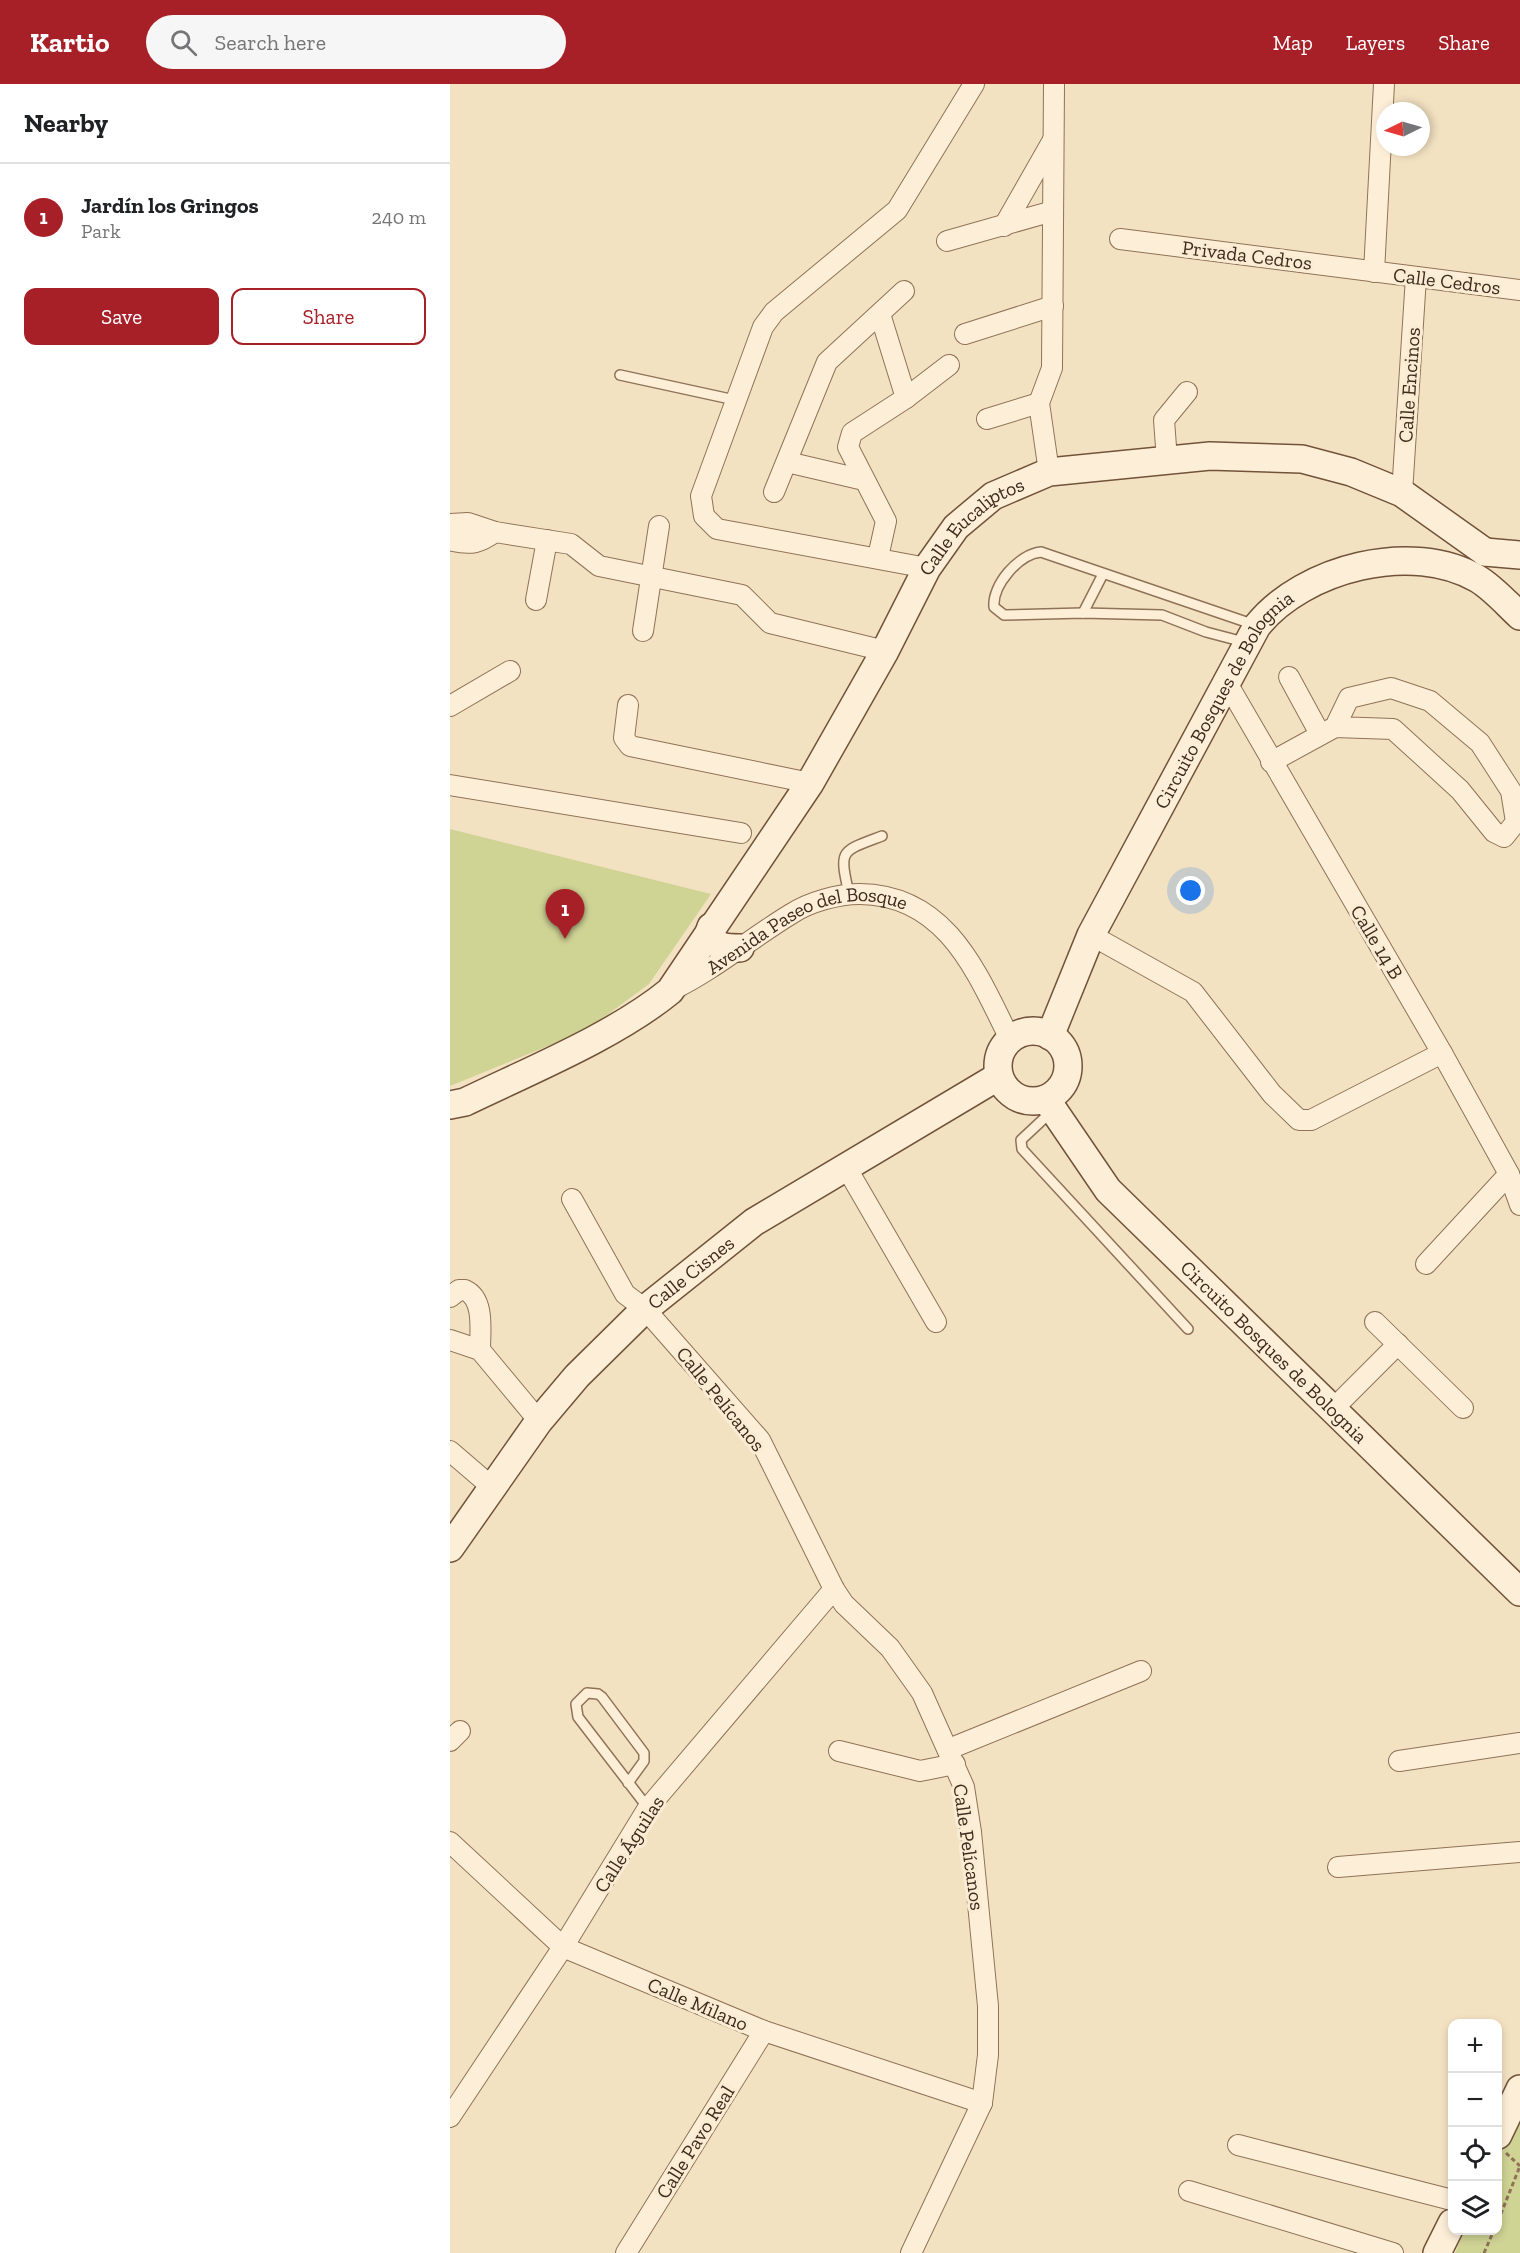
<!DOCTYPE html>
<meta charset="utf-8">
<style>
body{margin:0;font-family:"Zilla Slab",serif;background:#f6f6f6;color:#202124}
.controls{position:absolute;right:18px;bottom:18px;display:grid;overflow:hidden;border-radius:12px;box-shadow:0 3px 9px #0003}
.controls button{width:54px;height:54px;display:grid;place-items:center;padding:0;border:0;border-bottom:2px solid #e0e0e0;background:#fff;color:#202124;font:30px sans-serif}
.compass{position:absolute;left:926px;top:18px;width:54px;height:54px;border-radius:50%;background:#fff;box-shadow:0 3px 9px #0003;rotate:265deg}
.you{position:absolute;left:741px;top:807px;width:21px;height:21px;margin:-15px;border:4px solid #fff;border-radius:50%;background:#1a73e8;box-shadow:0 0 0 9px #1a73e833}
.badge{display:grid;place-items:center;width:39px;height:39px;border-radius:50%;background:#a71f27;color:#fff;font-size:20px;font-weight:700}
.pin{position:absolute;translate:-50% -50px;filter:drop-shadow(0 2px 3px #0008)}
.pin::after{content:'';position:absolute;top:32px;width:21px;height:18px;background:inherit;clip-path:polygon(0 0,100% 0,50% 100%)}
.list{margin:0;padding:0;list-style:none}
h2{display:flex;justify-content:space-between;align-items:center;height:78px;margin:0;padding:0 24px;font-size:26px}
h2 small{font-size:20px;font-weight:400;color:#757577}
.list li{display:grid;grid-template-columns:39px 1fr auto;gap:18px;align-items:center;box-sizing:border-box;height:108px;padding:0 24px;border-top:2px solid #e0e0e0}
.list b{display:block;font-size:22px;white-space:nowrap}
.list p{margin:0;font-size:20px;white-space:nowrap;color:#757577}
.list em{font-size:20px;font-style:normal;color:#757577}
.actions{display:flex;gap:12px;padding:18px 24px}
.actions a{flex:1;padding:14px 0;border:2px solid #a71f27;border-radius:12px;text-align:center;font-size:21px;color:#a71f27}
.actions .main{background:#a71f27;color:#fff}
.icon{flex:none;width:33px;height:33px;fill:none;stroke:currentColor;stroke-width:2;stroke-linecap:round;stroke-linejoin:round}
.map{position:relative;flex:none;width:1070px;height:2169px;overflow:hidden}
header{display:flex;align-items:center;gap:36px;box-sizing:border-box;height:84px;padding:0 30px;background:#a71f27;color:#fff}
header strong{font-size:28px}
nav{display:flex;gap:33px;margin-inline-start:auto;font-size:21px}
.search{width:420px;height:54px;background:#f6f6f6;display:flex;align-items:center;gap:15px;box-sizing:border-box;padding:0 21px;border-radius:33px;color:#757577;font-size:22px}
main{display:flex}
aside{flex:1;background:#fff}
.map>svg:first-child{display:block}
.green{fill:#cfd394}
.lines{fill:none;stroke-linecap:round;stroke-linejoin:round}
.lane-casing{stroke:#907257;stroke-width:12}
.street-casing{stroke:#907257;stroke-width:22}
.secondary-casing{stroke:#72533a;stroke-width:30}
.path{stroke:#907257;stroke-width:3;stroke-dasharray:4.5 3;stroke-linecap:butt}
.lane{stroke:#fdefd7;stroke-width:9}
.street{stroke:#fdefd7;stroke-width:20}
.secondary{stroke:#fdefd7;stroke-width:27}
.labels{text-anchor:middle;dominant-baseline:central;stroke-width:6;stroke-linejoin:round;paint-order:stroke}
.street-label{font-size:20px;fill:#3e2b1d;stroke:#faecd3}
</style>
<header>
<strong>Kartio</strong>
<div class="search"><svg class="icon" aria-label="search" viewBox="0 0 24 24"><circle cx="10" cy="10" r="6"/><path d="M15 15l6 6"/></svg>Search here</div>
<nav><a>Map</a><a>Layers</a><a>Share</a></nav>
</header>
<main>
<aside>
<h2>Nearby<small></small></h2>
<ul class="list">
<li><span class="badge">1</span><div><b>Jardín los Gringos</b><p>Park</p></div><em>240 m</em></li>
</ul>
<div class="actions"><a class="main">Save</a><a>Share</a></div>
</aside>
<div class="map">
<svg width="1070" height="2169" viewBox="0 0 1070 2169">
<rect width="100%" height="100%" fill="#f3e2c2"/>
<!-- green -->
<g class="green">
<path d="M 0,745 L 261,810 L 199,900 L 135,947 L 0,1002 Z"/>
<path d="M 1070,2006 L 1070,2169 L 1005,2169 L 1014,2147 L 1048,2146 L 1048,2060 Z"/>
</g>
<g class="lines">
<defs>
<g id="lane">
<path d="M 170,291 L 285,316"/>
<path d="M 633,529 L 653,490"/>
<path d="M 794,558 L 756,548 L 712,531 L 633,529 L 554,531 L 544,523 C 542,501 569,470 591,468 L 805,541"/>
<path d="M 399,810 C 389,765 390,768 432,752"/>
<path d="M 601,1028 L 571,1056 L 572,1065 L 738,1245"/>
<path d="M 178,1699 L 194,1677 L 194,1669 L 152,1613 L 148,1610 L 137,1609 L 126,1620 L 128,1633 L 198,1724"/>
</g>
<g id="street">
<path d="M 554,142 L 603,56"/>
<path d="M 670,155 L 1070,206"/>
<path d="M 497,157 L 603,127"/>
<path d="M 924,188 L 934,0"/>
<path d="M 430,230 L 456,314"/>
<path d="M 515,250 L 603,222"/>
<path d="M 537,335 L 589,319"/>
<path d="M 717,376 L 714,336 L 737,308"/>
<path d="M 337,378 L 414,396"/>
<path d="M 599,388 L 589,319 L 602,284 L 604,0"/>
<path d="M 324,408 L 377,278 L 454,207"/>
<path d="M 952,409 L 966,193"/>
<path d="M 0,440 L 18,439 L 45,448 L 121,460 L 149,482 L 292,511 L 320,539 L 435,567"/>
<path d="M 0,454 L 3,457 C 21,461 30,459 45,448"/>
<path d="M 428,473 L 436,437 L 398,363 L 402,349 L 456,314 L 499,281"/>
<path d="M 477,484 L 267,445 L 254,432 L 251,412 L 313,243 L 324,228 L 447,126 L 524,0"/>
<path d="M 86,516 L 97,456"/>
<path d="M 193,547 L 209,442"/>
<path d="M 839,593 L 870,650"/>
<path d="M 777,599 L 992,969 L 1059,1090 L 1070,1121"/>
<path d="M 178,621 L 174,654 L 180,662 L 360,699"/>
<path d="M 0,622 L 60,587"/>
<path d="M 821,678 L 885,643 L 943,645 L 1010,706 L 1044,748 L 1054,753 L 1066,738 L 1061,707 L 1030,659 L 980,617 L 941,604 L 899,614 L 885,643"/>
<path d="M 0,701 L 291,749"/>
<path d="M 641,851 L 743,908 L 822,1010 L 849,1036 L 861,1036 L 992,969"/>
<path id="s1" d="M 222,906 C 265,885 300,855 341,830 C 359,818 388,810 410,810 C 497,811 527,889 560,955"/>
<path d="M 396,1083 L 486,1238"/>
<path d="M 122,1115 L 175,1210 L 195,1225 L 310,1356 L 384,1505 L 394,1520 L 440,1564 L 472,1609 L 514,1703 L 521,1748 L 538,1922 L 538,1971 L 532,2019 L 461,2169"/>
<path d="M 976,1180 L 1059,1090"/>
<path d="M 0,1213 L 9,1206 L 15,1206 C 35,1215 30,1247 30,1266"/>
<path d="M 925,1238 L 1013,1324"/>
<path d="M 0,1256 L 30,1266 L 89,1337"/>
<path d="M 884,1324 L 948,1260"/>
<path d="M 0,1367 L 43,1404"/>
<path d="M 0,1657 L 10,1647"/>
<path d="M 499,1665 L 691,1587"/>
<path d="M 389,1667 L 470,1687 L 505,1680"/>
<path d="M 949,1677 L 1070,1659"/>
<path d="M 0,1758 L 113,1863 L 314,1947 L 532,2019"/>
<path d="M 888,1783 L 1070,1768"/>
<path d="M 0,2033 L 113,1863 L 198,1724 L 384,1505"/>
<path d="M 788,2061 L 1002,2116"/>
<path d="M 739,2107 L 943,2169"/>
<path d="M 176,2169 L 314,1947"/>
</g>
<g id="secondary">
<path d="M 1035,468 L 1070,471"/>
<path d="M 261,843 L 259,849 C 266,864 275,864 290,864"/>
<circle cx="583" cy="982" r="35"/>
<path id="s2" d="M 600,952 L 641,851 L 807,542 C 853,484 963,456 1028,495 C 1043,504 1057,520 1070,532"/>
<path id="s3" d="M 596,1015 L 658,1106 L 1070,1508"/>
<path id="s4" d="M 0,1021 L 15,1018 C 79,987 165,952 220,907 L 360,699 L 435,567 L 477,484 L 506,443 L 543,412 L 599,388 L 760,372 L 852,375 L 901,388 L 952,409 L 1035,468"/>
<path id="s5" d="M 0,1464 L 89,1337 L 127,1292 L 195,1225 L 304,1138 L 549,992"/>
<path d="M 1048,2051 L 1070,2005"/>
<path d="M 987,2169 L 1002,2139"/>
</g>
</defs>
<!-- lane casing -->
<use href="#lane" class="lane-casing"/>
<!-- street casing -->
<use href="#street" class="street-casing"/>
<!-- secondary casing -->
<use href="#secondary" class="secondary-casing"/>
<!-- path -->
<g class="path">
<path d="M 1056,2069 L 1070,2082"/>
<path d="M 1048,2137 L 1070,2082"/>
<path d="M 1034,2169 L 1044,2146"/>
</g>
<!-- lane -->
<use href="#lane" class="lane"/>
<!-- street -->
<use href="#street" class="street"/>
<!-- secondary -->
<use href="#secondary" class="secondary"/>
</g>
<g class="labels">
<!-- street labels -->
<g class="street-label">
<text transform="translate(797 171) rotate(7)">Privada Cedros</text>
<text transform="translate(997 197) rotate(7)">Calle Cedros</text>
<text transform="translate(959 301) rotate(-86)">Calle Encinos</text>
<text stroke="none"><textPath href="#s4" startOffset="807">Calle Eucaliptos</textPath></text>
<text stroke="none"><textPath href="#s2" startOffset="380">Circuito Bosques de Bolognia</textPath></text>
<text stroke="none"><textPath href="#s1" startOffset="152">Avenida Paseo del Bosque</textPath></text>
<text transform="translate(927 858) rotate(59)">Calle 14 B</text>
<text stroke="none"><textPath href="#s5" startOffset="368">Calle Cisnes</textPath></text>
<text stroke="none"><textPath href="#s3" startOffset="342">Circuito Bosques de Bolognia</textPath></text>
<text transform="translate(271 1315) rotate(51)">Calle Pelícanos</text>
<text transform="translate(179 1760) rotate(-57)">Calle Águilas</text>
<text transform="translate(519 1763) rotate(82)">Calle Pelícanos</text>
<text transform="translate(248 1920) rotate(23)">Calle Milano</text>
<text transform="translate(245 2058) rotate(-58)">Calle Pavo Real</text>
</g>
</g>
</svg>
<div class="controls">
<button>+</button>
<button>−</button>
<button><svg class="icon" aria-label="locate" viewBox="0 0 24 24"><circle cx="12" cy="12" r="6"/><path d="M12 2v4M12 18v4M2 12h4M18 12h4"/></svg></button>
<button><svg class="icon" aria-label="layers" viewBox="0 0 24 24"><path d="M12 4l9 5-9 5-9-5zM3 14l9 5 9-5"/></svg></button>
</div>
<svg class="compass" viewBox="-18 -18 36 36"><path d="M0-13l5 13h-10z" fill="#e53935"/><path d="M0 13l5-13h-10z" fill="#757577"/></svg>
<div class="you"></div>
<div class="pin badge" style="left:115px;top:855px">1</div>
</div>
</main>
